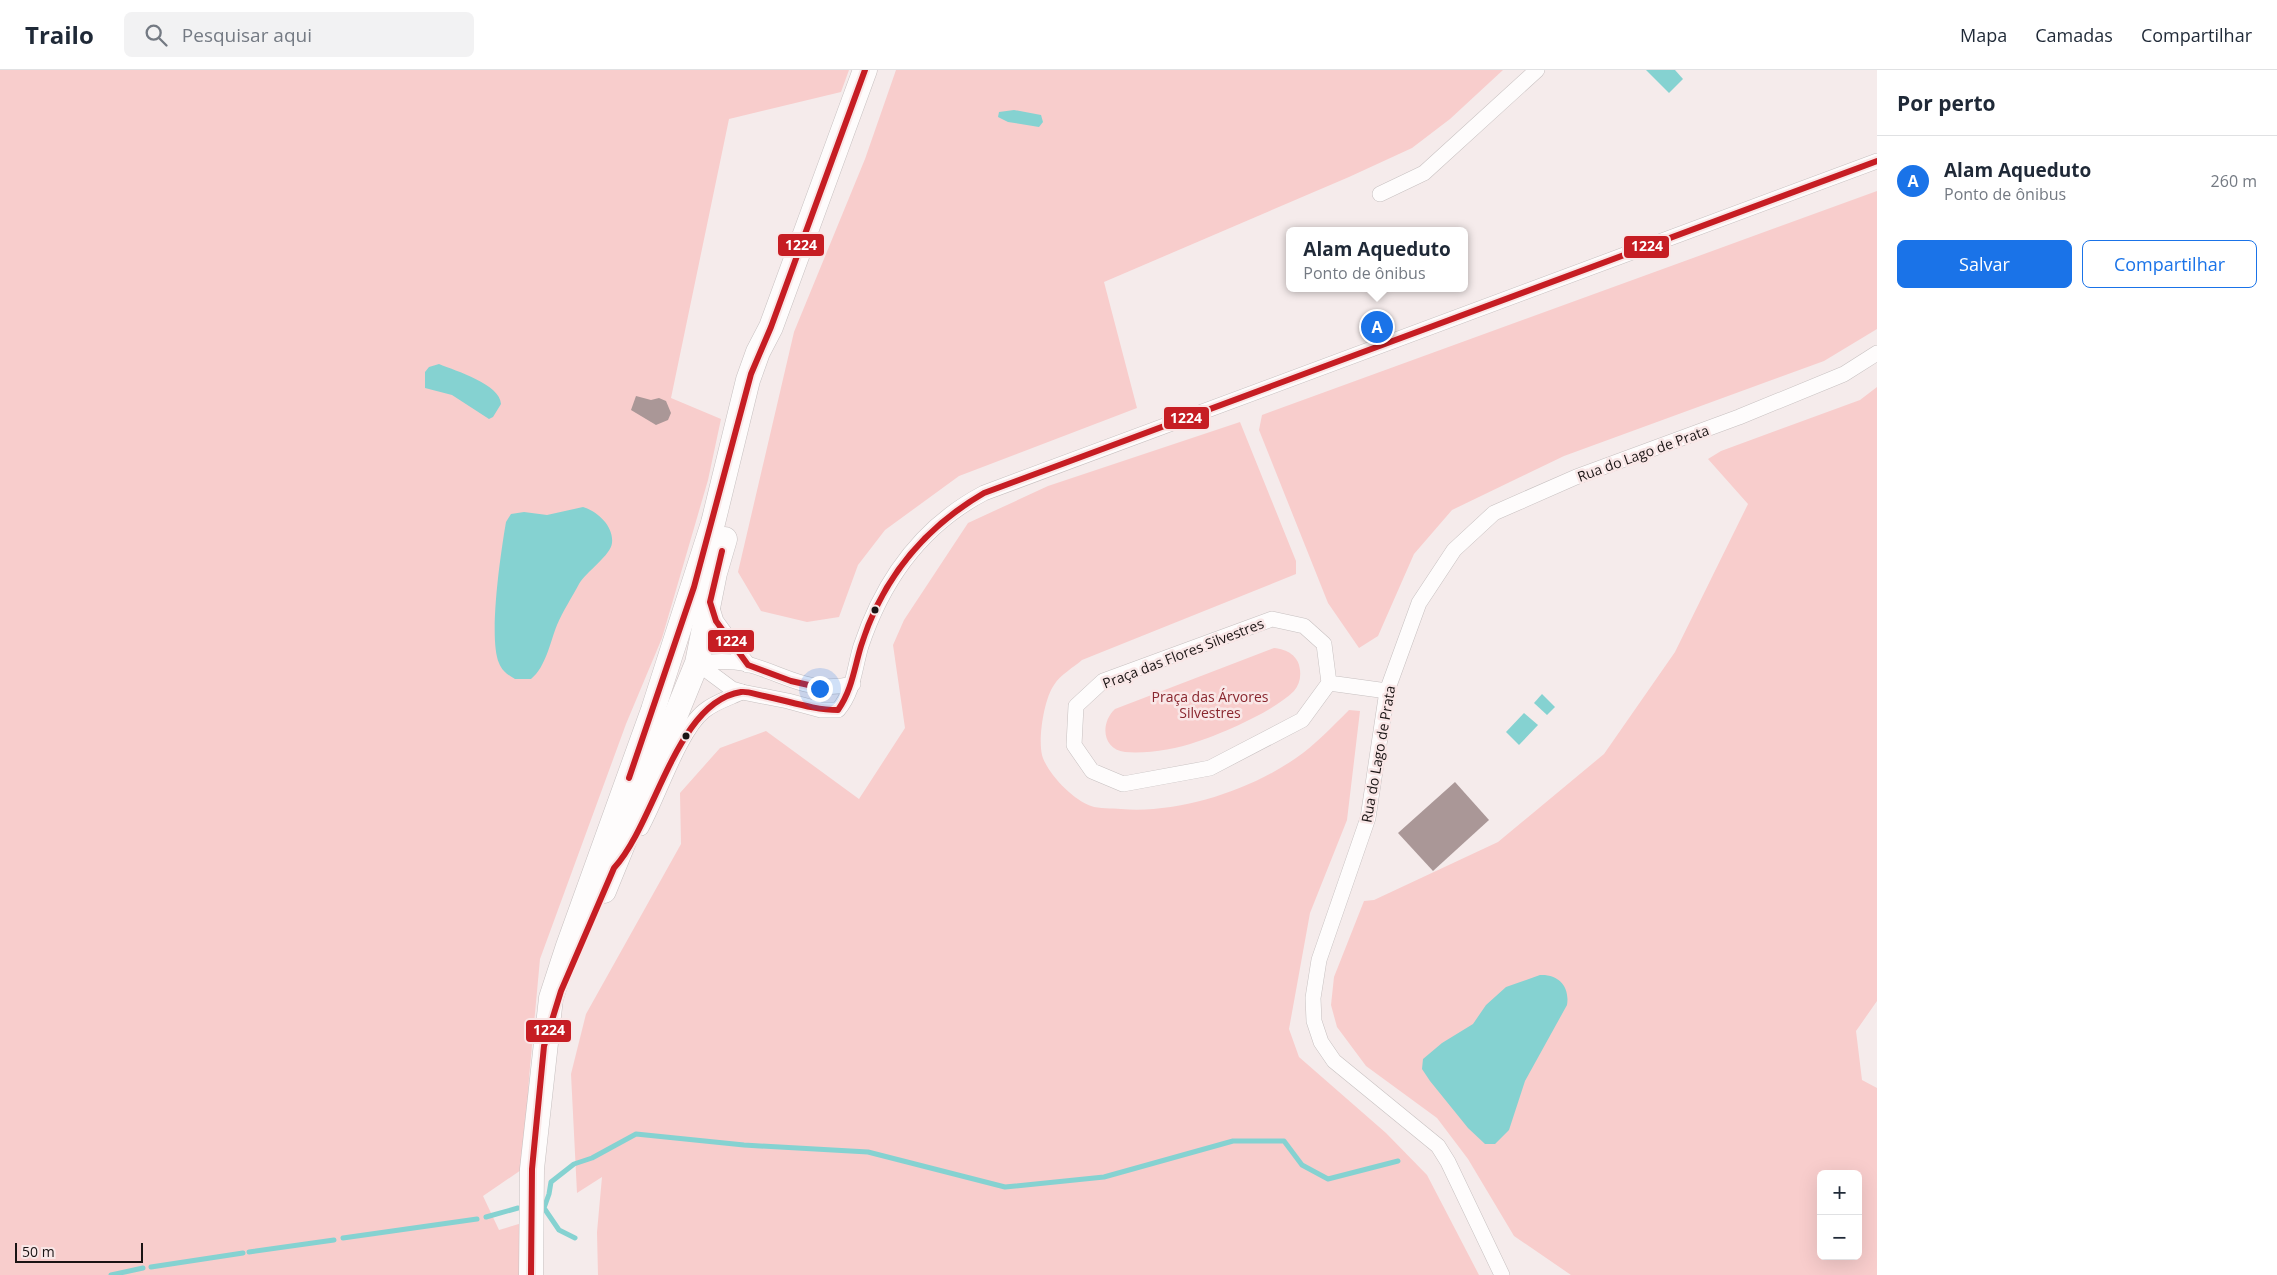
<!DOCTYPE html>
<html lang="pt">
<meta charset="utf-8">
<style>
body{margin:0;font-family:"Open Sans",sans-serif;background:#f2f2f3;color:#1f2937}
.controls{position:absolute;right:15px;bottom:15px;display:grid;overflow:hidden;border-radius:8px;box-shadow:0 5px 20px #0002}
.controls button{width:45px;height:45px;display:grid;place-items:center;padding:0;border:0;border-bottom:1px solid #e0e1e3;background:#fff;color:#1f2937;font:25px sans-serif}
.scale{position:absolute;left:15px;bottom:12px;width:128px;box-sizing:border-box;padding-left:5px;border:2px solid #1a1414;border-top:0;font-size:14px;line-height:18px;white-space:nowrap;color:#1a1414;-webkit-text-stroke:4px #f9e7e7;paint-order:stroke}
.you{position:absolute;left:819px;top:618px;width:18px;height:18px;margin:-12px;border:4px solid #fff;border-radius:50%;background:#1a73e8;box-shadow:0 0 0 8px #1a73e833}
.badge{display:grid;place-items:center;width:32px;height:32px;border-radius:50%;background:#1a73e8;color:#fff;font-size:16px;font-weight:700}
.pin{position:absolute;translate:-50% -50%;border:2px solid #fff;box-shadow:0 1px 5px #0006}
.popup{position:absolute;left:1286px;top:157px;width:182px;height:65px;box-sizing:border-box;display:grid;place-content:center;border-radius:8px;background:#fff;filter:drop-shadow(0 1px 4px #0005);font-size:16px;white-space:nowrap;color:#747a83}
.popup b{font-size:19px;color:#1f2937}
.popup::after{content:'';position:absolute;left:50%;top:100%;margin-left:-10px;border:10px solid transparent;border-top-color:#fff}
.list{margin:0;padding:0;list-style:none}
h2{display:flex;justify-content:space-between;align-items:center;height:65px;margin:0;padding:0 20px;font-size:21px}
h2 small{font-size:16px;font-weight:400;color:#747a83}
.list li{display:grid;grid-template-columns:32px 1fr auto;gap:15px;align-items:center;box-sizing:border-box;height:90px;padding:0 20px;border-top:1px solid #e0e1e3}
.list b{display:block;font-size:19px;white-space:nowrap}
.list p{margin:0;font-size:16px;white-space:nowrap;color:#747a83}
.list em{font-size:16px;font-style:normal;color:#747a83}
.actions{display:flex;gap:10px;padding:15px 20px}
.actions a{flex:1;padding:11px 0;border:1px solid #1a73e8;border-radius:8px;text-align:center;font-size:18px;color:#1a73e8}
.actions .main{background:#1a73e8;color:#fff}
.icon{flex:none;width:28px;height:28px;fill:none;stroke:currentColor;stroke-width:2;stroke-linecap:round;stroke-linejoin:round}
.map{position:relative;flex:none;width:1877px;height:1205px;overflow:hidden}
header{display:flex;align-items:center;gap:30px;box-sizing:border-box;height:70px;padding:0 25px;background:#fff;border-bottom:1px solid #e0e1e3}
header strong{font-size:24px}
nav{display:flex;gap:28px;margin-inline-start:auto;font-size:18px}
.search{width:350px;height:45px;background:#f2f2f3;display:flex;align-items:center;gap:12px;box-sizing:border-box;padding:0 18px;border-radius:8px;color:#747a83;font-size:19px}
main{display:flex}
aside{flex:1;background:#fff}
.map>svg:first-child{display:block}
.green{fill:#f8cdcc;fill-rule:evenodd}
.water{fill:#85d2d1}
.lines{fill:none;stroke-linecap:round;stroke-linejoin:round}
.stream{stroke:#85d2d1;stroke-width:5}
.building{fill:#aa9797}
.street-casing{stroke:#c7c0c0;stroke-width:16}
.primary-casing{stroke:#c7c0c0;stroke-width:25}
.street{stroke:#fefcfc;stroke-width:15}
.primary{stroke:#fefcfc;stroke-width:24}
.bus-1-casing{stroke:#f9e7e7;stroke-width:10}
.bus-1{stroke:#c61d23;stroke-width:6}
.bus-dot{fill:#1a1414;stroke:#f9e7e7;stroke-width:2}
.labels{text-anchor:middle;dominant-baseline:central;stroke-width:5;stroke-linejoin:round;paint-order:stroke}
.street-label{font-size:14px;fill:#1a1414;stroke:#f9e7e7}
.park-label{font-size:14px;fill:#89262e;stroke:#f9e7e7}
.line-badge{stroke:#f9e7e7;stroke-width:2}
.badge-label{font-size:14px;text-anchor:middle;font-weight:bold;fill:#fff}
</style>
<header>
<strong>Trailo</strong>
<div class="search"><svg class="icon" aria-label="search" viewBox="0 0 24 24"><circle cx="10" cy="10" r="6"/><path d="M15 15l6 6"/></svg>Pesquisar aqui</div>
<nav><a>Mapa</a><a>Camadas</a><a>Compartilhar</a></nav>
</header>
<main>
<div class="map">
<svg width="1877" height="1205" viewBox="0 0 1877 1205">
<rect width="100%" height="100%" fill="#f5ebeb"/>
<!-- green -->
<g class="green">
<path d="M 0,0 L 849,0 L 841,22 L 729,49 L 671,328 L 721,349 L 708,410 L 662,568 L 626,654 L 540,889 L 529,1008 L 524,1098 L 483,1126 L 499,1160 L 522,1153 L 521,1205 L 0,1205 Z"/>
<path d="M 896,0 L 1503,0 L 1450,49 L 1412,78 L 1349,107 L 1104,212 L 1137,338 L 959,406 L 885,460 L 858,495 L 839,547 L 807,552 L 761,541 L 738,502 L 794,262 L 865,89 Z"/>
<path d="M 1877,121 L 1877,259 L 1824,291 L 1564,386 L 1452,440 L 1414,484 L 1378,566 L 1359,578 L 1328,533 L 1259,360 L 1262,345 Z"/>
<path d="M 1877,317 L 1877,931 L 1856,961 L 1862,1010 L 1877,1018 L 1877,1205 L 1571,1205 L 1514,1166 L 1468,1089 L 1437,1048 L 1366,996 L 1337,957 L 1331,935 L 1334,907 L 1364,831 L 1374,830 L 1498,772 L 1604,684 L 1675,582 L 1748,434 L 1708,389 L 1721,381 L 1860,330 ZM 1821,1104 L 1858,1104 L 1858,1186 L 1821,1186 Z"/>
<path d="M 1240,352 L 1296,491 L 1296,504 L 1082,590 C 1074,597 1060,605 1054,615 C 1044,629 1038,668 1042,685 C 1047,703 1073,730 1091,736 C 1099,739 1112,738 1121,739 C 1177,744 1249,721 1296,688 C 1315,675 1332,657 1349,640 L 1360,641 L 1347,750 L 1310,843 L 1289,959 L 1299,987 L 1386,1063 L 1427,1105 L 1479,1205 L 598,1205 L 597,1162 L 602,1107 L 577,1123 L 571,1004 L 586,944 L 681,774 L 680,723 L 720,678 L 766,661 L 859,729 L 905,658 L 893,575 L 904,550 L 968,453 L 1048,416 Z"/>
<path d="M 1274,578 C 1287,579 1299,586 1300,600 C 1301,608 1299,615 1294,621 C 1274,641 1224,663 1196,672 C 1176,679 1147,684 1125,682 C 1102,679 1100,653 1115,639 Z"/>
</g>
<!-- water -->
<g class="water">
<path d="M 1646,0 L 1675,0 L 1683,9 L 1669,23 Z"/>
<path d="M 1014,40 L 1041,45 L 1043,52 L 1039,57 L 1008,52 L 998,47 L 999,42 Z"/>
<path d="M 439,294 C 456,301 500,314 501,334 L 493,347 L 489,349 L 452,325 L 425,318 L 425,302 L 429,297 Z"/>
<path d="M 583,437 C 597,441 614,456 612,473 C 611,485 586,502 579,514 C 572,527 563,541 557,555 C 550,572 546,597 531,609 L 515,609 C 508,605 502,601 499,593 C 488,568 501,481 506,452 L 511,444 L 524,442 L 547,445 Z"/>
<path d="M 1542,624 L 1555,637 L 1547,645 L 1534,633 Z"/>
<path d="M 1524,643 L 1538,655 L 1519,675 L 1506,662 Z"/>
<path d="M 1540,905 C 1559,904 1570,917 1567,935 L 1525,1011 L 1509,1060 L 1495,1074 L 1485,1074 L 1468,1058 L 1430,1011 L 1422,999 L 1423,989 L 1442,973 L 1473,954 L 1486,935 L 1506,917 Z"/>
</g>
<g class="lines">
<!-- stream -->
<g class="stream">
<path d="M 486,1147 L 518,1138"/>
<path d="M 343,1168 L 477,1149"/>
<path d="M 575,1168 L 559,1160 L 544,1138 L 549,1124 L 551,1112 L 574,1094 L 592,1088 L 636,1064 L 744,1075 L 868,1082 L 1005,1117 L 1104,1107 L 1233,1071 L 1284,1071 L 1302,1095 L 1328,1109 L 1398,1091"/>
<path d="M 249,1182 L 334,1170"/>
<path d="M 151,1197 L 243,1183"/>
<path d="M 111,1205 L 143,1198"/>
</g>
</g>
<!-- building -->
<g class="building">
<path d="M 636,326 L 651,330 L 659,328 L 666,331 L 671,343 L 668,350 L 656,355 L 631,340 Z"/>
<path d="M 1455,712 L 1489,750 L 1433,801 L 1398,763 Z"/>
</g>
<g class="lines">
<defs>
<g id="street">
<path d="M 1380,124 L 1424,103 L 1537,0"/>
<path d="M 711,535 L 716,551 L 748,595"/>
<path d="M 697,593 L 732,619 L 742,622 L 788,631 L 821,640 L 838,640 C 854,621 854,599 861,576 C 883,510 921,456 984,423 L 1877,91"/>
<path d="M 697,593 C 714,591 730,590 747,594 C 788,605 806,624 853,614"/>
<path d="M 1329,613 L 1302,650 L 1210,698 L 1123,714 L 1092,701 L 1074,675 L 1076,636 L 1103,611 L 1272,549 L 1304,556 L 1324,574 L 1329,613 L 1387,621"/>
<path d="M 641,758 C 658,728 679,661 704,641 C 715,632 729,628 742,622"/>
<path d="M 1502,1205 L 1448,1092 L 1438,1076 L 1334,991 L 1321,972 L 1314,951 L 1313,928 L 1319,890 L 1368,748 L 1387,621 L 1419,533 L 1454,480 L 1494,443 L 1576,407 L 1739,347 L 1844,304 L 1877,283"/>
</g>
<g id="primary">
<path d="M 604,821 L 697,593 L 715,503 L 725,469"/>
<path d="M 531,1205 L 532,1099 L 551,928 L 568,876 L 653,640 L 713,453 L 748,310 L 758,282 L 771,257 L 865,0"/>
</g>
</defs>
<!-- street casing -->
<use href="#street" class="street-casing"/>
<!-- primary casing -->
<use href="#primary" class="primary-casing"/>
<!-- street -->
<use href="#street" class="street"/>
<!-- primary -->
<use href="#primary" class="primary"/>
<defs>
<g id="bus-1">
<path d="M 722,481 L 710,532 L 716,551 L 748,595 L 791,611 L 813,616"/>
<path d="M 629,708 L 694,517 L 751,304 L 771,257 L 865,0"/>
<path d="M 531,1205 L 532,1099 L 544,976 L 561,921 L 614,798 C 656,752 676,632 741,622 C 748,621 757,625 764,626 C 789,631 813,640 838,640 C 852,620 854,599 861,576 C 882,509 924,458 984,423 L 1877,91"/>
</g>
</defs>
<!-- bus-1 casing -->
<use href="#bus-1" class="bus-1-casing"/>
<!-- bus-1 -->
<use href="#bus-1" class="bus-1"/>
</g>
<!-- markers -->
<g class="bus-dot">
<circle cx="875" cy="540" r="4.5"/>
<circle cx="686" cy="666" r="4.5"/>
</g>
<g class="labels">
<!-- street labels -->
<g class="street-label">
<text transform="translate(1643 383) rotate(-20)">Rua do Lago de Prata</text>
<text transform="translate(1183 583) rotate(-21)">Praça das Flores Silvestres</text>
<text transform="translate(1378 684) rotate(-80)">Rua do Lago de Prata</text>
</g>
<!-- park labels -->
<g class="park-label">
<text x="1210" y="626">Praça das Árvores<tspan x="1210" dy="16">Silvestres</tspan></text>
</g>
</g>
<g class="line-badge">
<rect x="777" y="163" width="48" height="24" rx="5" fill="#c61d23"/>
<rect x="1623" y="165" width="47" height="24" rx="5" fill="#c61d23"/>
<rect x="1163" y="336" width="47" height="24" rx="5" fill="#c61d23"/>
<rect x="707" y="559" width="48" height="24" rx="5" fill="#c61d23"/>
<rect x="525" y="949" width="47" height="24" rx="5" fill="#c61d23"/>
</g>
<g class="badge-label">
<text x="801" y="180">1224</text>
<text x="1647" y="181">1224</text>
<text x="1186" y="353">1224</text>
<text x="731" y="576">1224</text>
<text x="549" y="965">1224</text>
</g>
</svg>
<div class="controls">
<button>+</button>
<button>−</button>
</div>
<div class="scale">50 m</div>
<div class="you"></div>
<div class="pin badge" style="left:1377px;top:257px">A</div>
<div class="popup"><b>Alam Aqueduto</b>Ponto de ônibus</div>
</div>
<aside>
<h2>Por perto<small></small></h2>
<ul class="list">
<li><span class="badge">A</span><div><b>Alam Aqueduto</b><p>Ponto de ônibus</p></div><em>260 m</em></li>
</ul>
<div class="actions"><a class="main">Salvar</a><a>Compartilhar</a></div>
</aside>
</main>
